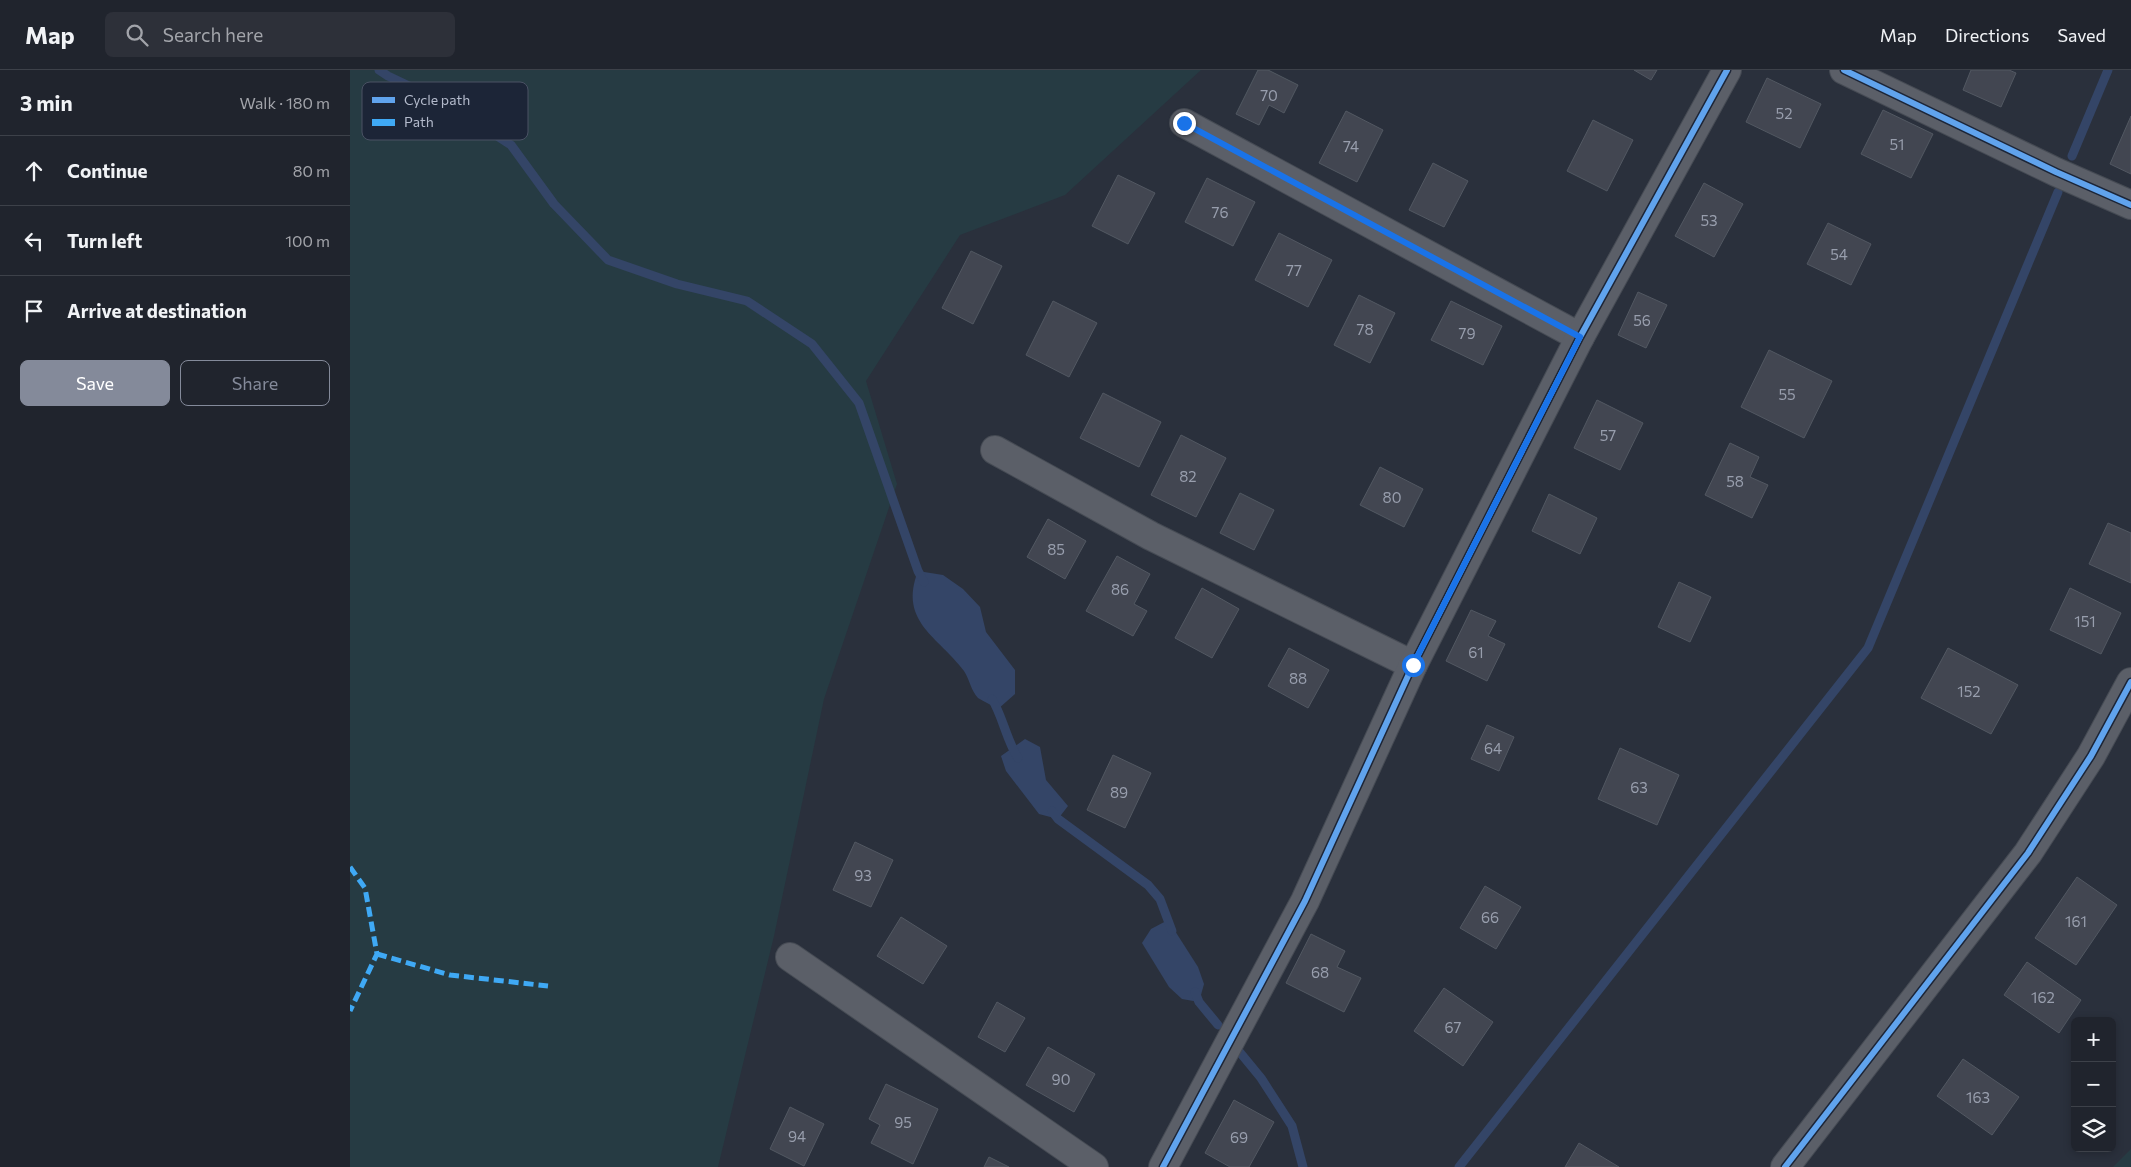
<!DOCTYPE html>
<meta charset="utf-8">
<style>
body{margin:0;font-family:Commissioner,sans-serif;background:#2d3039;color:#f1f3f6}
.controls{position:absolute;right:15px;bottom:15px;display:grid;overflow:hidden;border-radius:8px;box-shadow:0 2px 8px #0003}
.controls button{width:45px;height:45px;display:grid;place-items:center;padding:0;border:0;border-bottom:1px solid #3d4149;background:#20242d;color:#f1f3f6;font:25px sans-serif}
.stop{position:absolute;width:15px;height:15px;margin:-11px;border:4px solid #1a73e8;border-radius:50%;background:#fff}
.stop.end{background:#1a73e8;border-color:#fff;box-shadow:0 1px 5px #0008}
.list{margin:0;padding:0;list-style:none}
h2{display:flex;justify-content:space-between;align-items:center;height:65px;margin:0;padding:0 20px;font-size:21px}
h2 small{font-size:16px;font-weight:400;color:#a2a4aa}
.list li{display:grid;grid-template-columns:32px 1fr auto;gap:15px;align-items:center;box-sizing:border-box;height:70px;padding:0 20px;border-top:1px solid #3d4149}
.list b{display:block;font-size:19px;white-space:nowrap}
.list em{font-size:16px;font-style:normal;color:#a2a4aa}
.actions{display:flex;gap:10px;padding:15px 20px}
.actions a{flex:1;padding:11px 0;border:1px solid #848a9a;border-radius:8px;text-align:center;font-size:18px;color:#848a9a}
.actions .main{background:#848a9a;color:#fff}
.icon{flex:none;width:28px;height:28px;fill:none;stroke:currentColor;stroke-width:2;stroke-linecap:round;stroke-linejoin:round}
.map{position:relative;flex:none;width:1781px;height:1097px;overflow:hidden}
header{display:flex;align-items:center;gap:30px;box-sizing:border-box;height:70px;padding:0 25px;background:#20242d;border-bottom:1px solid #3d4149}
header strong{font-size:24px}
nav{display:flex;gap:28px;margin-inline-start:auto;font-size:18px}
.search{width:350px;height:45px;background:#2d3039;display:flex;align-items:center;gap:12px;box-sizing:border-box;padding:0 18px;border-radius:8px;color:#a2a4aa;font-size:19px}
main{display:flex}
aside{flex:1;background:#20242d}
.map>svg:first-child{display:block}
.green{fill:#263b43}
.water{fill:#344567}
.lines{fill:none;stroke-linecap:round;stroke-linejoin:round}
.stream{stroke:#344567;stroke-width:9}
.building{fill:#424651;stroke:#525862}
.minor-casing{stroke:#464b54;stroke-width:30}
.minor{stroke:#5b5f68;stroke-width:28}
.quiet{stroke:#3fa9f5;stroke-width:5;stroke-dasharray:10 5;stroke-linecap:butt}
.cycleway-casing{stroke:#1c2537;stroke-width:9}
.cycleway{stroke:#60a3ed;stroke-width:6}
.route{stroke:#1a73e8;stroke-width:6}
.labels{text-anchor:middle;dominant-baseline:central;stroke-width:4.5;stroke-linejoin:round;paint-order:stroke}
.number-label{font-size:15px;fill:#989ead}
.key{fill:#1c2537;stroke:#4a5264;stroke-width:1}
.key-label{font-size:14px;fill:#b4bbcc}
</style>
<header>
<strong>Map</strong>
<div class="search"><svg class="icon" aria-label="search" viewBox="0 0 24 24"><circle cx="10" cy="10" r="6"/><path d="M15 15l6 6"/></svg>Search here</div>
<nav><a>Map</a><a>Directions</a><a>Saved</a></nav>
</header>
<main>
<aside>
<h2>3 min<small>Walk · 180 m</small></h2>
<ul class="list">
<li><svg class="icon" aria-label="ahead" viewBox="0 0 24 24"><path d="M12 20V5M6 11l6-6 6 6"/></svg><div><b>Continue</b></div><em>80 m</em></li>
<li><svg class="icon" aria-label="left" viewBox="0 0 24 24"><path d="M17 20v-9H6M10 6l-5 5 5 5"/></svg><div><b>Turn left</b></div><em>100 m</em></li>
<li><svg class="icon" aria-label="arrive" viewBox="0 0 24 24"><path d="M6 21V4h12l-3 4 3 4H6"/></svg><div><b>Arrive at destination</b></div></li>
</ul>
<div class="actions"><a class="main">Save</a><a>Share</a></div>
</aside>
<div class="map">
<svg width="1781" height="1097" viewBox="0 0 1781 1097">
<rect width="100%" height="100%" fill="#2a303c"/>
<!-- green -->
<g class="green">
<path d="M 0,0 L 851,0 L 715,125 L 610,165 L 516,311 L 547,414 L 474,629 L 424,866 L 368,1097 L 0,1097 Z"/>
<path d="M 1781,1079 L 1781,1097 L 1763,1097 Z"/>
</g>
<!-- water -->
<g class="water">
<path d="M 568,501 L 593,505 L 613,519 L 630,537 L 636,562 L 665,600 L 665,624 L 648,639 C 642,635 634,632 628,628 C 621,621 619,608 614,601 C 589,567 548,552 568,501 Z"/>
<path d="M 675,669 L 690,677 L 696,710 L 718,736 L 708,749 L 689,744 L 656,701 L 651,686 Z"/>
<path d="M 818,850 L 848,897 L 854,914 L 849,932 L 832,929 L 819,917 L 792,873 L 801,859 Z"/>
</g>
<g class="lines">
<!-- stream -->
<g class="stream">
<path d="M 29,0 L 38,6 L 101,36 L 161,75 L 204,134 L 258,190 L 327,214 L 397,231 L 462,274 L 509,333 L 568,501 L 574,512"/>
<path d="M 1722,86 L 1758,0"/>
<path d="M 642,629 C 653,647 656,669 668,688"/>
<path d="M 702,741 L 708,749 L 798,815 L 810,829 L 822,861"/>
<path d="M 845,922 L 849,932 L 868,955"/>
<path d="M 888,980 L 911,1008 L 942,1056 L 953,1097"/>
<path d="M 1109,1097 L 1518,578 L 1708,122"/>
</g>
</g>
<!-- building -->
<g class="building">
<path d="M 908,0 L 918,0 L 948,15 L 934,43 L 919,35 L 909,55 L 886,44 Z"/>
<path d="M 1284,0 L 1307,0 L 1301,10 Z"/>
<path d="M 1621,0 L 1659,0 L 1666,3 L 1651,37 L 1613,20 Z"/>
<path d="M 1417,8 L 1471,34 L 1450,78 L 1396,52 Z"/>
<path d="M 1533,40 L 1583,64 L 1561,108 L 1511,84 Z"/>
<path d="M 996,41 L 1033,60 L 1007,112 L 969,93 Z"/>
<path d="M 1781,46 L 1781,104 L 1760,94 Z"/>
<path d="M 1243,50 L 1283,70 L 1257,121 L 1217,101 Z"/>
<path d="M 1083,93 L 1118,111 L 1094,157 L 1059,140 Z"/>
<path d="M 768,105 L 805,123 L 778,174 L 742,156 Z"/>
<path d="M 857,108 L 905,132 L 883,176 L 835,152 Z"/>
<path d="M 1354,113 L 1393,134 L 1364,187 L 1325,166 Z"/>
<path d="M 1478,153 L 1521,174 L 1501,215 L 1457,194 Z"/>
<path d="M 929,163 L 982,190 L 958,237 L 905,210 Z"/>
<path d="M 621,181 L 652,196 L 623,254 L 592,238 Z"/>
<path d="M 1288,222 L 1317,235 L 1296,278 L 1268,265 Z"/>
<path d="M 1009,225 L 1045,243 L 1020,293 L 984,275 Z"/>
<path d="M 703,231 L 747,253 L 719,307 L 676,285 Z"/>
<path d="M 1101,231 L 1152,256 L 1133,295 L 1081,270 Z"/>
<path d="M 1419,280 L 1482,311 L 1454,368 L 1391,337 Z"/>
<path d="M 753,323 L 811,352 L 789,397 L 730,368 Z"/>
<path d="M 1247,330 L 1293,353 L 1270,400 L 1224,378 Z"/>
<path d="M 831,365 L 876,388 L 846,447 L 801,425 Z"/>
<path d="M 1380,373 L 1409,387 L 1400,407 L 1418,415 L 1402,448 L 1355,425 Z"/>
<path d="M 1030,397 L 1073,419 L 1054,457 L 1010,435 Z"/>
<path d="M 890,423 L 924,440 L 904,480 L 870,463 Z"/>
<path d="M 1199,424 L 1247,448 L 1230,484 L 1182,461 Z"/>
<path d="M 698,449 L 736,471 L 715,509 L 677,487 Z"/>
<path d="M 1758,453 L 1781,463 L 1781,513 L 1739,494 Z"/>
<path d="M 767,486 L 800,504 L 784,534 L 797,541 L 783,566 L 736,541 Z"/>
<path d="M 1329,512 L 1361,527 L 1340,572 L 1308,557 Z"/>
<path d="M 852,518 L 889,539 L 862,588 L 825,568 Z"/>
<path d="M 1720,518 L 1771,543 L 1751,584 L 1700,560 Z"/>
<path d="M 1121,540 L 1146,551 L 1138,566 L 1155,574 L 1137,611 L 1096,591 Z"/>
<path d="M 939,578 L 979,600 L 958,638 L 918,616 Z"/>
<path d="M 1598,578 L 1668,615 L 1641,664 L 1571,628 Z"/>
<path d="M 1137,655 L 1164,667 L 1149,701 L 1121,689 Z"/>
<path d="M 1270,678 L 1329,705 L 1307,755 L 1248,729 Z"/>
<path d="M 763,685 L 801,703 L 775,758 L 737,740 Z"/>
<path d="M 505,772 L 543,790 L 521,837 L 483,820 Z"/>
<path d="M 1727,807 L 1767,835 L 1726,895 L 1685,868 Z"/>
<path d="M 1135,816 L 1171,837 L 1146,879 L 1110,858 Z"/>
<path d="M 551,847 L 597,876 L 573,914 L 527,886 Z"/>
<path d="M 961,864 L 995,881 L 987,897 L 1011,908 L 994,942 L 936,913 Z"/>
<path d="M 1677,892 L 1731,930 L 1709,963 L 1654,925 Z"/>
<path d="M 1094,918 L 1143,952 L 1113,996 L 1064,961 Z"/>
<path d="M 647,932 L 675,948 L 655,982 L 628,967 Z"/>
<path d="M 698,977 L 745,1004 L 724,1042 L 676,1015 Z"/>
<path d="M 1613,989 L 1669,1027 L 1642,1065 L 1587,1026 Z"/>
<path d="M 536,1014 L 588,1039 L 563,1094 L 521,1073 L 530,1055 L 519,1049 Z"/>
<path d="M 884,1030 L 924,1052 L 899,1097 L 880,1097 L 855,1083 Z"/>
<path d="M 440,1037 L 474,1054 L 454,1096 L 420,1079 Z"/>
<path d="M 1229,1073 L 1269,1097 L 1215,1097 Z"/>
<path d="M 639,1087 L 659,1097 L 634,1097 Z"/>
</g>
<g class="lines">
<defs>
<g id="minor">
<path d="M 1494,0 L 1706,102 L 1781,135"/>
<path d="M 834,53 L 1230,267"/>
<path d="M 645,380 L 801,466 L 1063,595"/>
<path d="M 440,887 L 744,1097"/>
<path d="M 813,1097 L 955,831 L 1063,595 L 1230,267 L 1377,0"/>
<path d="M 1435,1097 L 1678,783 L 1741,686 L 1781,612"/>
</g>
</defs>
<!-- minor casing -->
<use href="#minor" class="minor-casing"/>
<!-- minor -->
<use href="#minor" class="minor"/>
<!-- quiet -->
<g class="quiet">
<path d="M 0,797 L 15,818 L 27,884 L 0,941"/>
<path d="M 27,884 L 100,905 L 198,916"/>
</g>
<defs>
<g id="cycleway">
<path d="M 1494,0 L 1706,102 L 1781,135"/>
<path d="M 813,1097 L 955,831 L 1063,595 L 1230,267 L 1377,0"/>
<path d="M 1435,1097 L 1678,783 L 1741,686 L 1781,612"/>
</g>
</defs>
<!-- cycleway casing -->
<use href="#cycleway" class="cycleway-casing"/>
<!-- cycleway -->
<use href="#cycleway" class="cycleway"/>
</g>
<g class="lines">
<!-- route -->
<path class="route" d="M 834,53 L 1230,267 L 1063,595"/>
</g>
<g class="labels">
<!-- number labels -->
<g class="number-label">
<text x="919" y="25">70</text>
<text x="1434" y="43">52</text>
<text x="1547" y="74">51</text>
<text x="1001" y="76">74</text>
<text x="870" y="142">76</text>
<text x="1359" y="150">53</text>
<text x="1489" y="184">54</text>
<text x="944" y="200">77</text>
<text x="1292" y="250">56</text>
<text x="1015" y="259">78</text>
<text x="1117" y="263">79</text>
<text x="1437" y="324">55</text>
<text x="1258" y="365">57</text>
<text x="838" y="406">82</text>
<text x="1385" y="411">58</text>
<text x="1042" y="427">80</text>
<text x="706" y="479">85</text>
<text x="770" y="519">86</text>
<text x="1735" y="551">151</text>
<text x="1126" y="582">61</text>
<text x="948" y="608">88</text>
<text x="1619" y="621">152</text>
<text x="1143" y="678">64</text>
<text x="1289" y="717">63</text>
<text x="769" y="722">89</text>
<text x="513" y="805">93</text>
<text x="1140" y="847">66</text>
<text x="1726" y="851">161</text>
<text x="970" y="902">68</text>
<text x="1693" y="927">162</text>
<text x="1103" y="957">67</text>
<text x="711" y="1009">90</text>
<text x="1628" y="1027">163</text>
<text x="553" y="1052">95</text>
<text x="447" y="1066">94</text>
<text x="889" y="1067">69</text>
</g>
</g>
<!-- legend -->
<rect x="12" y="12" width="166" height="58" rx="8" class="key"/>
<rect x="22" y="27" width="23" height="6" fill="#60a3ed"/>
<rect x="22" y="49" width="23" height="7" fill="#3fa9f5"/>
<g class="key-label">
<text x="54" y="35">Cycle path</text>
<text x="54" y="57">Path</text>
</g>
</svg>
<div class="controls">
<button>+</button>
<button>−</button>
<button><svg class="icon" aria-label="layers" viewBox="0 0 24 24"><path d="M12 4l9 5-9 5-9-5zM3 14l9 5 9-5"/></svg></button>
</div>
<div class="stop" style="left:1063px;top:595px"></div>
<div class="stop end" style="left:834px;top:53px"></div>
</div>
</main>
